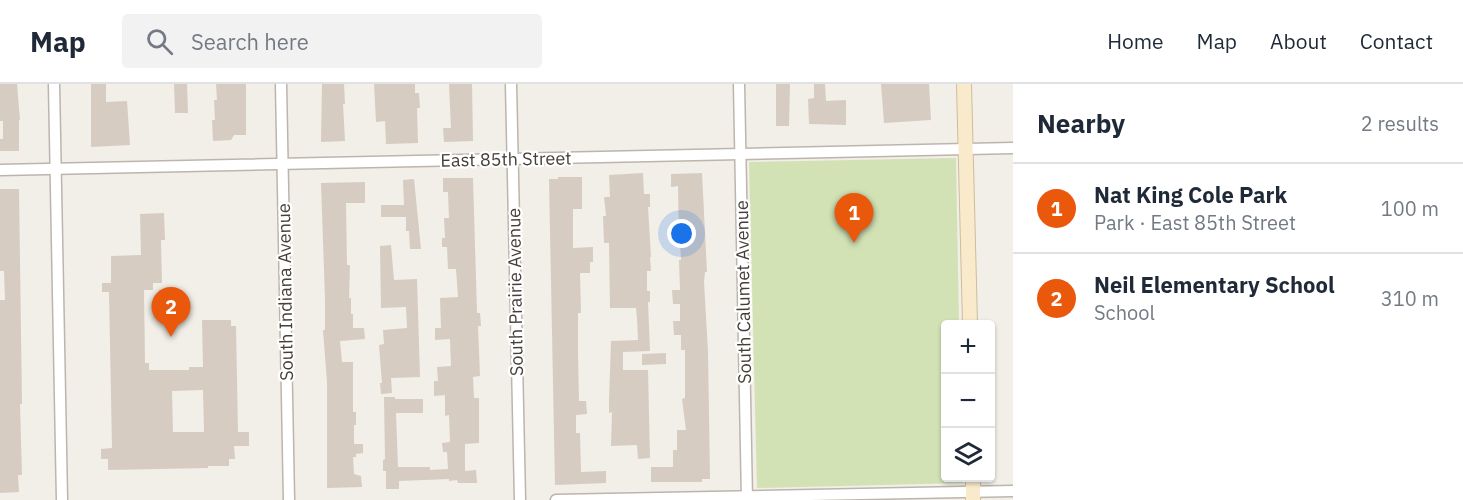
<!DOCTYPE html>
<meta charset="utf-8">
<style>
body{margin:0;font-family:"IBM Plex Sans",sans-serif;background:#f2f2f3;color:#1f2937}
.controls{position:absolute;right:18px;bottom:18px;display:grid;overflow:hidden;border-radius:6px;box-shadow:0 2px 4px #0004}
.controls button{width:54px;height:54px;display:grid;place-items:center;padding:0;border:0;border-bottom:2px solid #e0e1e3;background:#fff;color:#1f2937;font:30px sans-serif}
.you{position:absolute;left:682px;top:150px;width:21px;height:21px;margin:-15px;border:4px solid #fff;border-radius:50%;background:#1a73e8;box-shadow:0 0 0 9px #1a73e833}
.badge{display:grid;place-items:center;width:39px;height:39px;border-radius:50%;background:#ea580c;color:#fff;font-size:20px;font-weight:700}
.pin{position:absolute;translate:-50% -50px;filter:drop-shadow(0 2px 3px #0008)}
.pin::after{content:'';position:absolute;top:32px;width:21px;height:18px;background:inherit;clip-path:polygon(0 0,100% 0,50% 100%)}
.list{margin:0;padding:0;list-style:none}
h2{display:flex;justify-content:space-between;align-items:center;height:78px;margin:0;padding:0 24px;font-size:26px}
h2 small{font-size:20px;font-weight:400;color:#747a83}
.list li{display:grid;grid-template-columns:39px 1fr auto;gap:18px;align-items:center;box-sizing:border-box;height:90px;padding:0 24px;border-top:2px solid #e0e1e3}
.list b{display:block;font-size:22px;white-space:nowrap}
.list p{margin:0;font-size:20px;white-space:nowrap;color:#747a83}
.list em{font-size:20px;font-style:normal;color:#747a83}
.icon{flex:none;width:33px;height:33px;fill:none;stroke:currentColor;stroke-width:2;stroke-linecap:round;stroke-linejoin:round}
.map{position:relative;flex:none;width:1013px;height:416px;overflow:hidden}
header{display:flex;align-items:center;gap:36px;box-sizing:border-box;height:84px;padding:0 30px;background:#fff;border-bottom:2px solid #e0e1e3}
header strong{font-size:28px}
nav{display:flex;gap:33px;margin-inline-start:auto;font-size:21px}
.search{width:420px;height:54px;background:#f2f2f3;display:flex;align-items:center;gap:15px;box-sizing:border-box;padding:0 21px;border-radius:6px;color:#747a83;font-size:22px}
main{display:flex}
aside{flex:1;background:#fff}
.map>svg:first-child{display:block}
.green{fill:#d2e2b5}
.building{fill:#d6ccc2;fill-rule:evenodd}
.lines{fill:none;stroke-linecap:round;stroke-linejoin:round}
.street-casing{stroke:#bdb5ac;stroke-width:13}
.secondary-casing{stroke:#cdbd9c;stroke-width:16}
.street{stroke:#fff;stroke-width:10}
.secondary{stroke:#f9eacc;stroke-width:14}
.labels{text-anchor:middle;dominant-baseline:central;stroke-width:4.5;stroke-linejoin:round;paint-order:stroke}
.street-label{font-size:18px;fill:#453f38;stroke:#fff}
</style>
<header>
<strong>Map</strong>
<div class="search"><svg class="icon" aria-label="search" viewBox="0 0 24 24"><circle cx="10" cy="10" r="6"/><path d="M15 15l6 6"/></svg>Search here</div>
<nav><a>Home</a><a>Map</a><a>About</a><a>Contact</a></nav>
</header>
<main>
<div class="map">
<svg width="1013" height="416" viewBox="0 0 1013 416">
<rect width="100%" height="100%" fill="#f2eee8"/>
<!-- green -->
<path class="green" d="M 956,74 L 959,240 L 946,240 L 946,394 L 963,394 L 963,399 L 757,404 L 749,78 Z"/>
<!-- building -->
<g class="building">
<path d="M 0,0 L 17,0 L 20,36 L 19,36 L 19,67 L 0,67 L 0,55 L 3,55 L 3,37 L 0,37 Z"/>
<path d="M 91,0 L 106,0 L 106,18 L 127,17 L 130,61 L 91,63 Z"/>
<path d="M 174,0 L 187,0 L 188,29 L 175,29 Z"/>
<path d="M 216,0 L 246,0 L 246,51 L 234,51 L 231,56 L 213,57 L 212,36 L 215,36 L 214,16 L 217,16 Z"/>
<path d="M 322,0 L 344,0 L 345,20 L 343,20 L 345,57 L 321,58 Z"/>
<path d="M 374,0 L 415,0 L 415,9 L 419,9 L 420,24 L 417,24 L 418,59 L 386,60 L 385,37 L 376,38 Z"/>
<path d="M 449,0 L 472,0 L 473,57 L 444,58 L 443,44 L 451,44 Z"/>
<path d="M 776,0 L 790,0 L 789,42 L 776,42 Z"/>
<path d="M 814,0 L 825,0 L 826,17 L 846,16 L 846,41 L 809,40 L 808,15 L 814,14 Z"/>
<path d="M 881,0 L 929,0 L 931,36 L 884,39 Z"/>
<path d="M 643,89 L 644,110 L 650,110 L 650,123 L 648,123 L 651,173 L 650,173 L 651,187 L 647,187 L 647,207 L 650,207 L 650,218 L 648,218 L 650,267 L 623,268 L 623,286 L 648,286 L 650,374 L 638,375 L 637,361 L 611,362 L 612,328 L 609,329 L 609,317 L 611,257 L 638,256 L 637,234 L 636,224 L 610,224 L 609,159 L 604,159 L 603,132 L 606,132 L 604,113 L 610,113 L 609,91 Z"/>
<path d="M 702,89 L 707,188 L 705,188 L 704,198 L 708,268 L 710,395 L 702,395 L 702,398 L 651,398 L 651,383 L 673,383 L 673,366 L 677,366 L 677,346 L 686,346 L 682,315 L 685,314 L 685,266 L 681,266 L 681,251 L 674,251 L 673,237 L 680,237 L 680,220 L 673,220 L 672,206 L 680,206 L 679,176 L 681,176 L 680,157 L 679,157 L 678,102 L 671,103 L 671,90 Z"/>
<path d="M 558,93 L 582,93 L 582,125 L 573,125 L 573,164 L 593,163 L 593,178 L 590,178 L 590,189 L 580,189 L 581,229 L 578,229 L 578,269 L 579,317 L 586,317 L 587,330 L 576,331 L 576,349 L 580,349 L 581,388 L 606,387 L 606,399 L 555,401 L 549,95 L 558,95 Z"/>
<path d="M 443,94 L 473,94 L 477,229 L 480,229 L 481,242 L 478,242 L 480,292 L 473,293 L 474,314 L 479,314 L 479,359 L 465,360 L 465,387 L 476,386 L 477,399 L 458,399 L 457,396 L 449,397 L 449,395 L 399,397 L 399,405 L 386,405 L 386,387 L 383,387 L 383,376 L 385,375 L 384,313 L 395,313 L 395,315 L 423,315 L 423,329 L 396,329 L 398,383 L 430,383 L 430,386 L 448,385 L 447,368 L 443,368 L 442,359 L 450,358 L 449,331 L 445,332 L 445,311 L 434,312 L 434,297 L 438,297 L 437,283 L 451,282 L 450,255 L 435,256 L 435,244 L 441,244 L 440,214 L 458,213 L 456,185 L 448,185 L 447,163 L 442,163 L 442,154 L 445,154 L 444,134 L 449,134 L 448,108 L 443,108 Z"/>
<path d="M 414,95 L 421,165 L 410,165 L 409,147 L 406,147 L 406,133 L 381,133 L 381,121 L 404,121 L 403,96 Z"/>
<path d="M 365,98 L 365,119 L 346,119 L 347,181 L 350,181 L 349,214 L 351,214 L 351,230 L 353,230 L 353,244 L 364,244 L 365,255 L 340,257 L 342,278 L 353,278 L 353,328 L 356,328 L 356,341 L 354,341 L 354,360 L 363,360 L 363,369 L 356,370 L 356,373 L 353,373 L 354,390 L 361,392 L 362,403 L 327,404 L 327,298 L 323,246 L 325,246 L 325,215 L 321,99 Z"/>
<path d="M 0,105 L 19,105 L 22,320 L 20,320 L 22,391 L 18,391 L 19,408 L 0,409 L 0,216 L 5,216 L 4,187 L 0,187 Z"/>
<path d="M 840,117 L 870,117 L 870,137 L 840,138 Z"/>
<path d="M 164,129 L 165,156 L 161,156 L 162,199 L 153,199 L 153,206 L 144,206 L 145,279 L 149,279 L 149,286 L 189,286 L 189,283 L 203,283 L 202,236 L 231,236 L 231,242 L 236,242 L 238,348 L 249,348 L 249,362 L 234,362 L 235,375 L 229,375 L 229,382 L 208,382 L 208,384 L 108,386 L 108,375 L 101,375 L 101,365 L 112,364 L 109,208 L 102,208 L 102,199 L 111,199 L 111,172 L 141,171 L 140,130 ZM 203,306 L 204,348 L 173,348 L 172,307 Z"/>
<path d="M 391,161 L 394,196 L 417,195 L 420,293 L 391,294 L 392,309 L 381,310 L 380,299 L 382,299 L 379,261 L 384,260 L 383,246 L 407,244 L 406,223 L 381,224 L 380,162 Z"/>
<path d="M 666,269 L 666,280 L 642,281 L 642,270 Z"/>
</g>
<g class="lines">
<defs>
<g id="street">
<path d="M 54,0 L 62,416"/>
<path d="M 281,0 L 289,416"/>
<path d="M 511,0 L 520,416"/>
<path d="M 739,0 L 747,416"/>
<path d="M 0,86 L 1013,64"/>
<path d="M 556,416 L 1013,407"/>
</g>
<g id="secondary">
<path d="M 964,0 L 970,240"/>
<path d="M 973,394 L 973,416"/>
</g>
</defs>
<!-- street casing -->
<use href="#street" class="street-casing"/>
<!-- secondary casing -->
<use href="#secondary" class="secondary-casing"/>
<!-- street -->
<use href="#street" class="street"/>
<!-- secondary -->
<use href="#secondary" class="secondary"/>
</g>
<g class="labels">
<!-- street labels -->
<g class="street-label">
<text transform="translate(506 75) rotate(-1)">East 85th Street</text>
<text transform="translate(285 208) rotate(-91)">South Indiana Avenue</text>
<text transform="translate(515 208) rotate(-91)">South Prairie Avenue</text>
<text transform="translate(743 208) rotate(-91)">South Calumet Avenue</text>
</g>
</g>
</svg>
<div class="controls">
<button>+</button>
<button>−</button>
<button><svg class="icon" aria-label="layers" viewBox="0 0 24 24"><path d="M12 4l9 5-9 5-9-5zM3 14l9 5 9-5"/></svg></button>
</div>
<div class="you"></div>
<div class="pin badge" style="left:854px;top:159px">1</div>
<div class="pin badge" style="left:171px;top:253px">2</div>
</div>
<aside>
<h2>Nearby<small>2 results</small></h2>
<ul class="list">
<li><span class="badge">1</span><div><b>Nat King Cole Park</b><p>Park · East 85th Street</p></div><em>100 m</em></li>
<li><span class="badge">2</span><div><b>Neil Elementary School</b><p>School</p></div><em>310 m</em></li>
</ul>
</aside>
</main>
